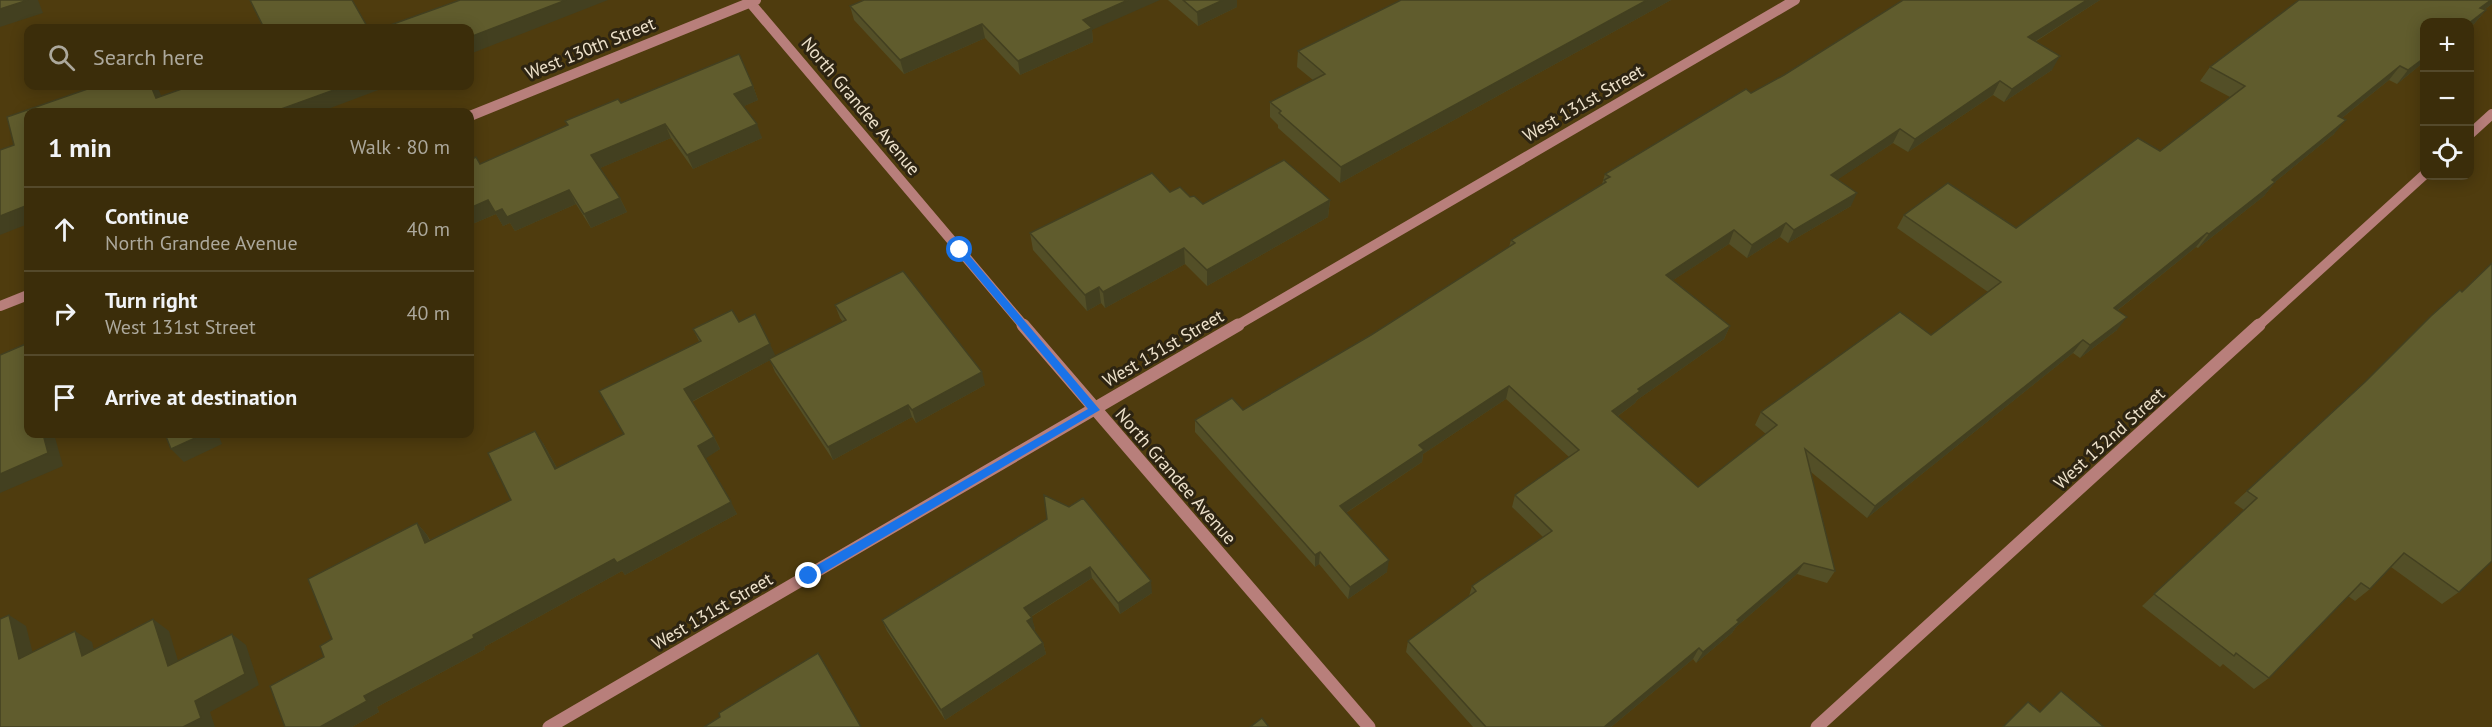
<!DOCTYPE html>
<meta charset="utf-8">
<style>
body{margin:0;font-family:"PT Sans",sans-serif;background:#423513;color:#f1f3f6}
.controls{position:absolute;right:18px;top:18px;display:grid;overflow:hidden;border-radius:12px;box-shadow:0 3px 15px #0003}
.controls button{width:54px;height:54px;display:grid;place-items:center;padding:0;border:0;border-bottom:2px solid #54492b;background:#3b2d0a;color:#f1f3f6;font:30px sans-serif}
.stop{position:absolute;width:18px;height:18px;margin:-14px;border:4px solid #1a73e8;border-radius:50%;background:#fff}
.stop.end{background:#1a73e8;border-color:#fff;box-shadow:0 2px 6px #0008}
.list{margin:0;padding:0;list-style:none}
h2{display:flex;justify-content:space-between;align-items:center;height:78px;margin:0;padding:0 24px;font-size:26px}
h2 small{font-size:20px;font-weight:400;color:#aca89c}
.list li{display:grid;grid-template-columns:39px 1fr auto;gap:18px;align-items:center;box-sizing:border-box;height:84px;padding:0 24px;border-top:2px solid #54492b}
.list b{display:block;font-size:22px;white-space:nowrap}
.list p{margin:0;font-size:20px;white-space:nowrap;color:#aca89c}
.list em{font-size:20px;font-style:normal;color:#aca89c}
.icon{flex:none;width:33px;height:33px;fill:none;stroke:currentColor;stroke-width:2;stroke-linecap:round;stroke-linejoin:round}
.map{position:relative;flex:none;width:2492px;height:727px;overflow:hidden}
.search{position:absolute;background:#3b2d0a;box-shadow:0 3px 15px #0003;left:24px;top:24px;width:450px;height:66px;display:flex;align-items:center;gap:15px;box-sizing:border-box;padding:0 21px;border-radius:12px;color:#aca89c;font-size:22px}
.panel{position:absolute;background:#3b2d0a;box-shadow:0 3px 15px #0003;left:24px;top:108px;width:450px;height:330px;border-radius:12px}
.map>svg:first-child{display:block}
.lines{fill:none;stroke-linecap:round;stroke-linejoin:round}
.minor-far1{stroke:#b87f7b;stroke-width:10}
.minor{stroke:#b87f7b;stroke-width:13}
.wall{fill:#534f27}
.shaded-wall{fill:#434020}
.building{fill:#605c2d;stroke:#434020;stroke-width:1.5}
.route{fill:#1a73e8}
.labels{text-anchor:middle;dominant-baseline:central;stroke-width:6;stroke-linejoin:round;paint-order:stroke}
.street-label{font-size:18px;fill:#ede1ca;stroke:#2d2412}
</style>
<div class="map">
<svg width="2492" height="727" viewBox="0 0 2492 727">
<rect width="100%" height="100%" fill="#4f3c0e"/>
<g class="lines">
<!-- minor-far1 -->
<g class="minor-far1">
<path d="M 748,0 L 1024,326"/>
<path d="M 470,116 L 756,0"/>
<path d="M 2470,134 L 2492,114"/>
<path d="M 0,306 L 28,295"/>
<path d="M 1236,326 L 1795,0"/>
<path d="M 2258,326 L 2424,175"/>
</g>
<!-- minor -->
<g class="minor">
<path d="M 1023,325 L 1369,727"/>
<path d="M 549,727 L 1238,325"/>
<path d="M 1817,727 L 2259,325"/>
</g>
</g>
<!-- wall -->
<g class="wall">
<path d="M 1168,0 L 1237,0 L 1237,7 L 1198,26 Z"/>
<path d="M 1401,0 L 1671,0 L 1340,183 L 1278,128 L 1278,125 L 1270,117 L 1270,102 L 1313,80 L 1297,67 L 1298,51 Z"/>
<path d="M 1903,0 L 2100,0 L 2035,42 L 2052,70 L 2004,102 L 1993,95 L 1908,152 L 1893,143 L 1838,179 L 1851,206 L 1788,243 L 1780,237 L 1747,258 L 1729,244 L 1673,280 L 1730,326 L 1724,339 L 1637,400 L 1635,403 L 1618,416 L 1698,487 L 1766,434 L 1755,425 L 1761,412 L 1931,335 L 1988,292 L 1897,228 L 1904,215 L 2016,228 L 2160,151 L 2230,97 L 2200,81 L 2210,67 L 2492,4 L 2484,10 L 2486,10 L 2474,24 L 2469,27 L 2469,22 L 2424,62 L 2397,84 L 2389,80 L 2342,118 L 2334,134 L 2275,182 L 2264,196 L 2198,248 L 2196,247 L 2118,310 L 2117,330 L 2080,358 L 2073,353 L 1867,518 L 1811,472 L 1835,571 L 1827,583 L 1797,574 L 1736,627 L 1732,633 L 1696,663 L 1693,659 L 1611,727 L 1473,727 L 1406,652 L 1408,641 L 1469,596 L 1472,586 L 1543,537 L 1512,507 L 1515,495 L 1569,457 L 1506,399 L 1423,454 L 1422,462 L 1346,513 L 1387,572 L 1348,599 L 1319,564 L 1315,567 L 1195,432 L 1195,420 L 1243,410 L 1371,335 L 1509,247 L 1511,240 L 1602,184 L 1605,174 L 1751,93 L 1784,75 Z"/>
<path d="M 850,6 L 1092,30 L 1093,42 L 1020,75 L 985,38 L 904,74 L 854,20 Z"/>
<path d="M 753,86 L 758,100 L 744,106 L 762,138 L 693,169 L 671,138 L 600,168 L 620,198 L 627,212 L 591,228 L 576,204 L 515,231 L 510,223 L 503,226 L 496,214 L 470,225 L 470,160 L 480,164 L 568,125 L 565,121 L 621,103 Z"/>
<path d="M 1170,192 L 1190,197 L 1203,204 L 1330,200 L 1328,217 L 1207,286 L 1185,264 L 1105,308 L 1101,303 L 1087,311 L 1033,250 L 1030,233 Z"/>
<path d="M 835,305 L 985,385 L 916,423 L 912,417 L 833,460 L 775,372 L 770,360 L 692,402 L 714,437 L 720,449 L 705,458 L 737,514 L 625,575 L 622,571 L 484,647 L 485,649 L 377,707 L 379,712 L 352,727 L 285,727 L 324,657 L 332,639 L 417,523 L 427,535 L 430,540 L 511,500 L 543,443 L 557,468 L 624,434 L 699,341 L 693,329 L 739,322 L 775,356 L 843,322 L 840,318 Z"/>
<path d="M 2356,390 L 2459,592 L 2442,604 L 2391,567 L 2370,589 L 2355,601 L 2348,596 L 2269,678 L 2254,689 L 2223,664 L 2220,667 L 2142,606 L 2244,510 L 2234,503 Z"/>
<path d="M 1069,507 L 1152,593 L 1120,614 L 1092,578 L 1031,617 L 1035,629 L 1034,630 L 1043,643 L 1046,654 L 945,720 L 887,631 L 882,620 Z"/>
</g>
<!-- shaded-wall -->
<g class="shaded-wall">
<path d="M 28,0 L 38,0 L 43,13 L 0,27 L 0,9 Z"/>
<path d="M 566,0 L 608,0 L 470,54 L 470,37 Z"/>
<path d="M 1128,0 L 1160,0 L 1092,30 L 1093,42 L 1020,75 L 1018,61 L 1083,20 Z"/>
<path d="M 1223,0 L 1237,0 L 1237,7 L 1198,26 L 1197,12 Z"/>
<path d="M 1647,0 L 1671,0 L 1340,183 L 1341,167 Z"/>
<path d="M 2087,0 L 2100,0 L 2020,51 L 2028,37 Z"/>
<path d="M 2491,0 L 2492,0 L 2492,4 L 2468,22 L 2480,8 Z"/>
<path d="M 2486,10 L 2474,24 L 2469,27 L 2469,23 Z"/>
<path d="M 982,24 L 985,38 L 904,74 L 900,60 Z"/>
<path d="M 2060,56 L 2052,70 L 2004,102 L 2012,89 Z"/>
<path d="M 2424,58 L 2424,62 L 2397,84 L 2408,70 Z"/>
<path d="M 2400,66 L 2389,80 L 2327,130 L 2338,116 Z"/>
<path d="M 2000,81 L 1993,95 L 1908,152 L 1915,139 Z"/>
<path d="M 151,86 L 157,86 L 168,111 L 156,98 Z"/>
<path d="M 345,86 L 389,86 L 320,112 L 273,112 Z"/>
<path d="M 753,86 L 758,100 L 740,108 L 734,94 Z"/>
<path d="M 2346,120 L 2334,134 L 2270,186 L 2275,182 L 2264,196 L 2198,248 L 2209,234 L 2272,180 Z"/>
<path d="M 665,124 L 671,138 L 598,169 L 591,155 Z"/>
<path d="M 757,124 L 762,138 L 693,169 L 687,155 Z"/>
<path d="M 1900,129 L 1893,143 L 1825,188 L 1831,175 Z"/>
<path d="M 569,190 L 576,204 L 515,231 L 510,223 L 503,226 L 496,214 L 470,225 L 470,208 L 488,200 L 502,209 Z"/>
<path d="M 1857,193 L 1851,206 L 1788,243 L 1794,230 Z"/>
<path d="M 620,198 L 627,212 L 591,228 L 584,214 Z"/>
<path d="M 1330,200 L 1328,217 L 1207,286 L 1207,270 Z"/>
<path d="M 28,205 L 28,224 L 0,235 L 0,216 Z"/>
<path d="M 1786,223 L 1780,237 L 1747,258 L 1752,245 Z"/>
<path d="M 1734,230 L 1729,244 L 1661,288 L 1666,275 Z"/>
<path d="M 2207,233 L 2196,247 L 2104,321 L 2114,308 Z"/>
<path d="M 1184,248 L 1185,264 L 1105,308 L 1103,292 Z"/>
<path d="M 1099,287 L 1101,303 L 1087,311 L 1085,295 Z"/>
<path d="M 2127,317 L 2117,330 L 2080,358 L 2090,345 Z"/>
<path d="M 1730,326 L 1724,339 L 1637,400 L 1635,403 L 1607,424 L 1612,411 L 1638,389 Z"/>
<path d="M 2083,340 L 2073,353 L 1867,518 L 1875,506 Z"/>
<path d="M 770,344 L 776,357 L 691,402 L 684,389 Z"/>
<path d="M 982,372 L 985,385 L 916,423 L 912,410 Z"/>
<path d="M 1509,386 L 1506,399 L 1423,454 L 1422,462 L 1338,518 L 1340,506 L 1419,445 Z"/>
<path d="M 908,405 L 912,417 L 833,460 L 828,447 Z"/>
<path d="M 535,431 L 543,443 L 564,481 L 555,469 Z"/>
<path d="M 43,434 L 54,434 L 63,466 L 0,493 L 0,474 Z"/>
<path d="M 204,434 L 218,434 L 222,444 L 184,462 L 171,449 Z"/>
<path d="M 714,437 L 720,449 L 705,459 L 698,446 Z"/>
<path d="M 731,502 L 737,514 L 625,575 L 622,571 L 484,647 L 485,649 L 377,707 L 379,712 L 352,727 L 320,727 L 364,696 L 473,635 L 614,559 Z"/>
<path d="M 417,523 L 427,535 L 436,555 L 425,543 Z"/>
<path d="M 1320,552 L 1319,564 L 1315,567 L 1315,555 Z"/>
<path d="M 1389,560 L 1387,572 L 1348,599 L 1350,587 Z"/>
<path d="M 1804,563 L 1797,574 L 1736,627 L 1732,633 L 1696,663 L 1703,652 L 1737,620 Z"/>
<path d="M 1090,567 L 1092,578 L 1027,619 L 1024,608 Z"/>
<path d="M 1151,581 L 1152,593 L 1120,614 L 1118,603 Z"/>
<path d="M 9,615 L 26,626 L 37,670 L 19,659 Z"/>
<path d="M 1032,618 L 1035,629 L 1030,632 L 1027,621 Z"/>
<path d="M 153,619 L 169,631 L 183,677 L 168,666 Z"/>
<path d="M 75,631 L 92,642 L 98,667 L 82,656 Z"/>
<path d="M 232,634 L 246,645 L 259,685 L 210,712 L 215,727 L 183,727 L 195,701 Z"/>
<path d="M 1043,643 L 1046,654 L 945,720 L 941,710 Z"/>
<path d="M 1699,648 L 1693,659 L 1611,727 L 1604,727 Z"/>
</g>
<!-- building -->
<g class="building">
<path d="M 0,0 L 28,0 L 0,9 Z"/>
<path d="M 250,0 L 352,0 L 368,28 L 264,28 Z"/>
<path d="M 460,0 L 566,0 L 470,37 L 470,28 L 382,28 Z"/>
<path d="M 864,0 L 1128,0 L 1083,20 L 1092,28 L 1018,61 L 982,24 L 900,60 L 850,6 Z"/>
<path d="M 1183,0 L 1223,0 L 1197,12 Z"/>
<path d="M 1401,0 L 1647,0 L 1341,167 L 1279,113 L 1281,111 L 1270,102 L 1325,74 L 1298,51 Z"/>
<path d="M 1903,0 L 2087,0 L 2028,37 L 2060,56 L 2012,89 L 2000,81 L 1915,139 L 1900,129 L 1831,175 L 1857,193 L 1794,230 L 1786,223 L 1752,245 L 1734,230 L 1666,275 L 1730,326 L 1638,389 L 1640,391 L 1612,411 L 1698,487 L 1777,425 L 1761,412 L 1900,312 L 1931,335 L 2001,282 L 1904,215 L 1948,183 L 2016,228 L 2138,138 L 2160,151 L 2245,86 L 2210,67 L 2299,0 L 2491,0 L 2480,8 L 2486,10 L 2469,23 L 2424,22 L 2424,58 L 2408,70 L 2400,66 L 2338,116 L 2346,120 L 2272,180 L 2275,182 L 2209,234 L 2207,233 L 2114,308 L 2127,317 L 2090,345 L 2083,340 L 1875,506 L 1805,449 L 1835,571 L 1804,563 L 1737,620 L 1739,622 L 1703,652 L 1699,648 L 1604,727 L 1486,727 L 1408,641 L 1476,591 L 1472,586 L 1552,531 L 1515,495 L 1579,450 L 1509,386 L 1419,445 L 1424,450 L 1340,506 L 1389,560 L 1350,587 L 1320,552 L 1315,555 L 1195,420 L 1232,398 L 1243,410 L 1371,335 L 1515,243 L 1511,240 L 1606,182 L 1604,180 L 1610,177 L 1605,174 L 1746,89 L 1751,93 L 1784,75 Z"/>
<path d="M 739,54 L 753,86 L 734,94 L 757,124 L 687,155 L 665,124 L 591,155 L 620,198 L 584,214 L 569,190 L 507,217 L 502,209 L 495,212 L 488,200 L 470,208 L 470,160 L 476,157 L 480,164 L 568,125 L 565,121 L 618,99 L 621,103 Z"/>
<path d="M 96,86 L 151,86 L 156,98 L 190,86 L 345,86 L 273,112 L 28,112 L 28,205 L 0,216 L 0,150 L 14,145 L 7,117 Z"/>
<path d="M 1284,160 L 1330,200 L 1207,270 L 1184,248 L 1103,292 L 1099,287 L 1085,295 L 1030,233 L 1152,173 L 1170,192 L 1180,187 L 1190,197 L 1194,196 L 1203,204 Z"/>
<path d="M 2492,263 L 2492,561 L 2459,592 L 2404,553 L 2370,589 L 2361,583 L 2269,678 L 2236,653 L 2234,656 L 2154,594 L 2257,498 L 2247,491 L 2365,382 L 2431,316 L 2460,290 L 2462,292 Z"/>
<path d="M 903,271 L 982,372 L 912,410 L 908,405 L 828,447 L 769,359 L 846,320 L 835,305 Z"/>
<path d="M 732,310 L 739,322 L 755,314 L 770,344 L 684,389 L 714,437 L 698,446 L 731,502 L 617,563 L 614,559 L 473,635 L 474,638 L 364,696 L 367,701 L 320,727 L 285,727 L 270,686 L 324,657 L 320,646 L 332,639 L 308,579 L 417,523 L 425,543 L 511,500 L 488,453 L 535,431 L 555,469 L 624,434 L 599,391 L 701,341 L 693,329 Z"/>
<path d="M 28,343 L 28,434 L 43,434 L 48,453 L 0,474 L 0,355 Z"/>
<path d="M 165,434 L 204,434 L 171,449 Z"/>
<path d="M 1044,495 L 1069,507 L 1083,498 L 1151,581 L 1118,603 L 1090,567 L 1024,608 L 1032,618 L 1027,621 L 1043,643 L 941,710 L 882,620 L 1047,519 Z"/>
<path d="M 9,615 L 19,659 L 75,631 L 82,656 L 153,619 L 168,666 L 232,634 L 245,674 L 195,701 L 201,718 L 183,727 L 0,727 L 0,619 Z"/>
<path d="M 818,653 L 861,727 L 704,727 L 720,717 L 719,713 Z"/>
<path d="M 2061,691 L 2104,727 L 2003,727 L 2028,702 L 2040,712 Z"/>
<path d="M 1262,718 L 1269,727 L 1250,727 Z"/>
</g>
<!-- route -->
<path class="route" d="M 960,247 L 963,248 L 1100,410 L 813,579 L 805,579 L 805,572 L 1088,409 L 957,253 L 957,248 Z"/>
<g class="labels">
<!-- street labels -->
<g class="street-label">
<text transform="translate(590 48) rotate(-22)">West 130th Street</text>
<text transform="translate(1583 103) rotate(-30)">West 131st Street</text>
<text transform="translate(861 106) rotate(50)">North Grandee Avenue</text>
<text transform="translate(1163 348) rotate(-30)">West 131st Street</text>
<text transform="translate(2109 438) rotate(-42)">West 132nd Street</text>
<text transform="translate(1176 476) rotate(49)">North Grandee Avenue</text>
<text transform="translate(712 611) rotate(-30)">West 131st Street</text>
</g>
</g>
</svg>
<div class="controls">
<button>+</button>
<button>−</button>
<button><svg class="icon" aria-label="locate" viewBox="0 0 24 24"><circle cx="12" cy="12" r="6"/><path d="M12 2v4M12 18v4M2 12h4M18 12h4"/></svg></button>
</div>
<div class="stop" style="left:960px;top:250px"></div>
<div class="stop end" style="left:809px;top:576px"></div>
<div class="search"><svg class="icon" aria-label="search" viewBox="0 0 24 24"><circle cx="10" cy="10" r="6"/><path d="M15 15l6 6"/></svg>Search here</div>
<section class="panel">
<h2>1 min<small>Walk · 80 m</small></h2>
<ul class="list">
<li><svg class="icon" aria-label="ahead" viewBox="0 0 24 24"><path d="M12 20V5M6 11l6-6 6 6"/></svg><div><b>Continue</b><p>North Grandee Avenue</p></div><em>40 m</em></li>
<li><svg class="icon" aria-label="right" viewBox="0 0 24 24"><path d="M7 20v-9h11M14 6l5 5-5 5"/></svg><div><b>Turn right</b><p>West 131st Street</p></div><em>40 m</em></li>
<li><svg class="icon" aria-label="arrive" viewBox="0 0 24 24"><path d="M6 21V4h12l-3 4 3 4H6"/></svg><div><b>Arrive at destination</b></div></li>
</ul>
</section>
</div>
